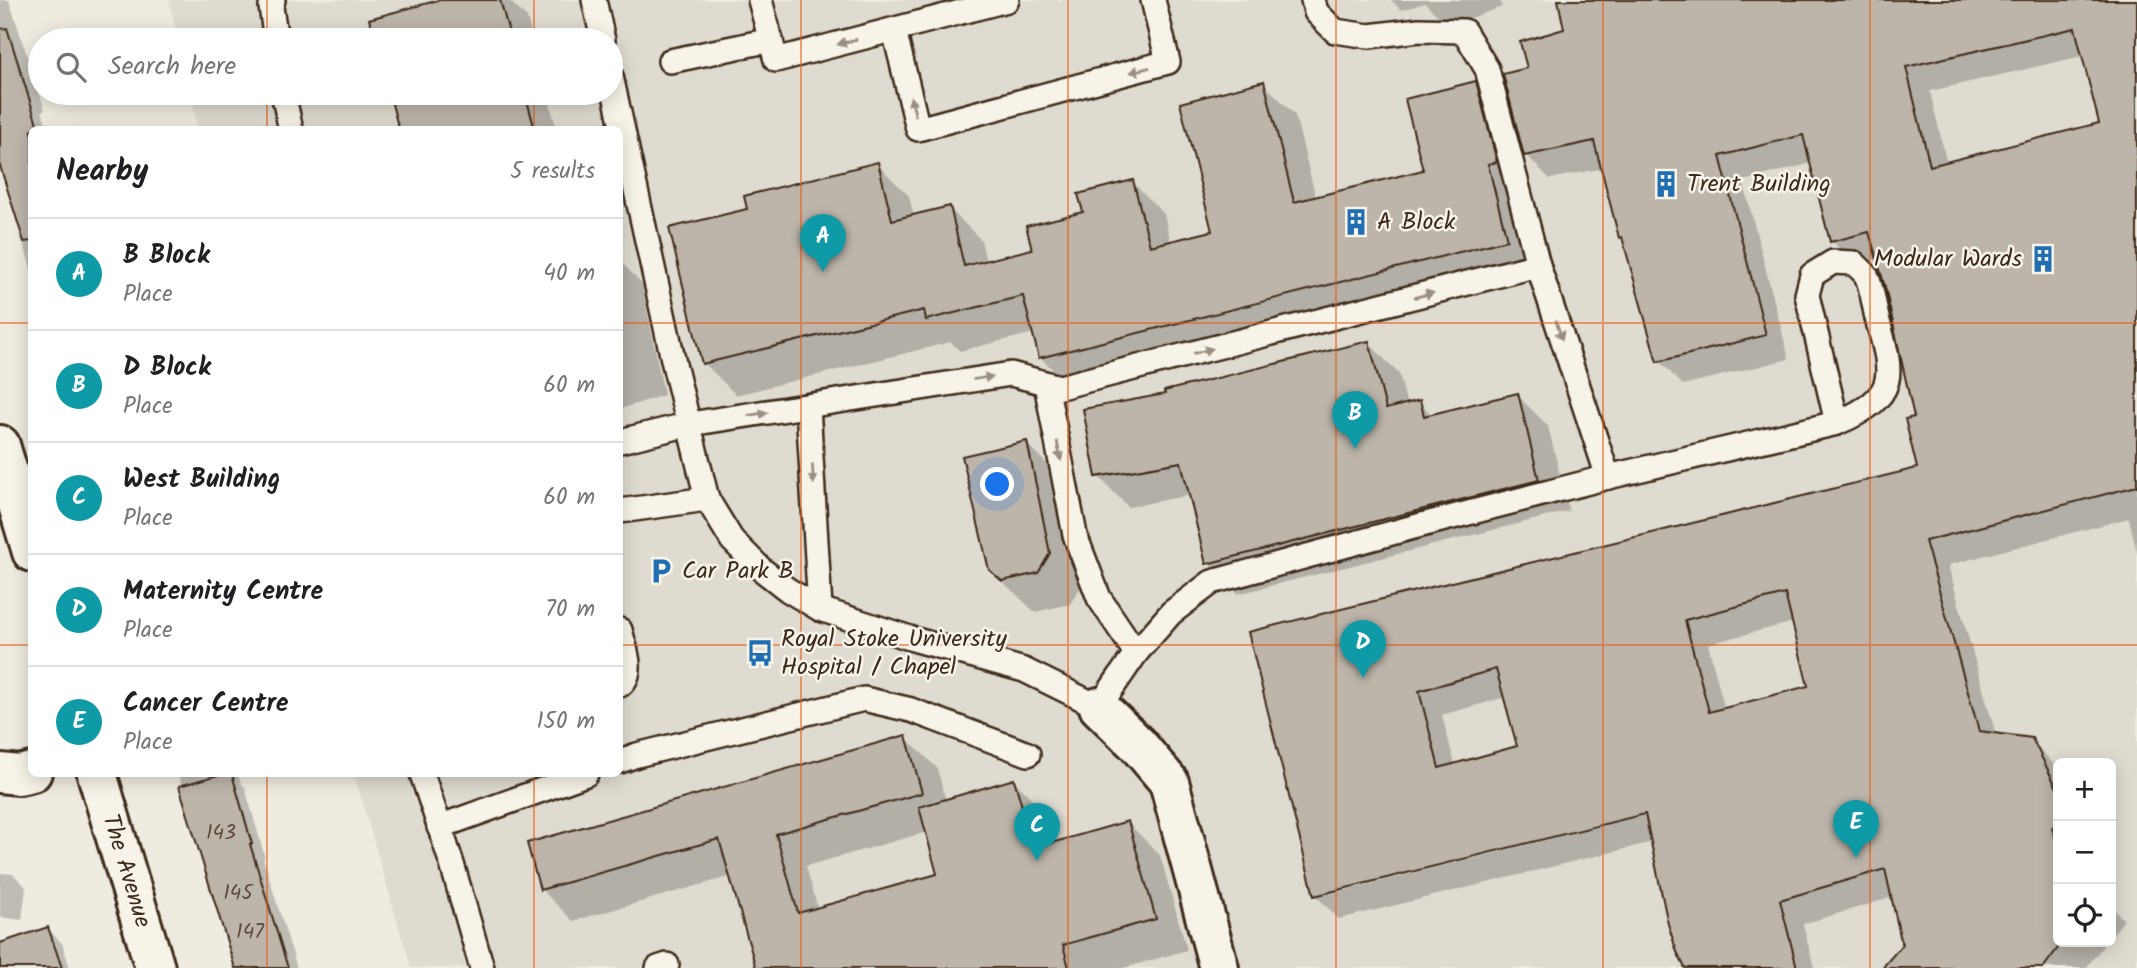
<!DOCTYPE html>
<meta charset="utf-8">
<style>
body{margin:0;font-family:Kalam,sans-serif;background:#f6f6f6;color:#202124}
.controls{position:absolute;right:21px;bottom:21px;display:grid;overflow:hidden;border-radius:10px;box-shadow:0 4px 18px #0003}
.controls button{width:63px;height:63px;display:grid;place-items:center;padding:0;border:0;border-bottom:2px solid #e0e0e0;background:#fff;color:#202124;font:35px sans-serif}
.you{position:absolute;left:998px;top:485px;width:24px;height:24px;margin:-18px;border:5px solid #fff;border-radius:50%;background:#1a73e8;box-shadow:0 0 0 10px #1a73e833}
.badge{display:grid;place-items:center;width:46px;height:46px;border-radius:50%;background:#1a73e8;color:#fff;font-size:23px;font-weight:700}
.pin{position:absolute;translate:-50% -58px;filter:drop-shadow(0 2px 4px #0008)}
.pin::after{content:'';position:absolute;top:37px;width:24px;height:21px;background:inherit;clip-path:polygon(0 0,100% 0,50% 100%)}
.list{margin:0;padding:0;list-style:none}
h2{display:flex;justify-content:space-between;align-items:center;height:91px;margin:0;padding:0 28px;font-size:30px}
h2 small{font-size:23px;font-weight:400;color:#757577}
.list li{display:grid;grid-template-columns:46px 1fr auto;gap:21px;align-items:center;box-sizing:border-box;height:112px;padding:0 28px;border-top:2px solid #e0e0e0}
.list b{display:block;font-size:26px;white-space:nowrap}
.list p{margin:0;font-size:23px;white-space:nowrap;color:#757577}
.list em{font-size:23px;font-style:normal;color:#757577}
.icon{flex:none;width:38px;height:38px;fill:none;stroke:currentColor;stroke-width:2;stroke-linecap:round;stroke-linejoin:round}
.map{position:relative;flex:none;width:2137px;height:968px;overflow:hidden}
.search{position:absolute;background:#fff;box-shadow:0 4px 18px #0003;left:28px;top:28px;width:595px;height:77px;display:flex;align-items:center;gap:18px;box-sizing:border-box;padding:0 24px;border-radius:38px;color:#757577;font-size:26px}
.panel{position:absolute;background:#fff;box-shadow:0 4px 18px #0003;left:28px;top:126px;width:595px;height:651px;border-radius:10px}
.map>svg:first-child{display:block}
.built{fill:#e0dbd0;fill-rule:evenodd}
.shadow{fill:#0003;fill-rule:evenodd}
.building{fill:#bdb5aa;stroke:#3b2a1e;stroke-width:2;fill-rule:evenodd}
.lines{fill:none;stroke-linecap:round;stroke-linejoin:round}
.lane-casing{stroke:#3b2a1e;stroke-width:28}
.street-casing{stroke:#3b2a1e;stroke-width:44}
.secondary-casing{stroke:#3b2a1e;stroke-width:44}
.lane{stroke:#f7f3e8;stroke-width:23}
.street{stroke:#f7f3e8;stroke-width:38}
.secondary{stroke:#f7f3e8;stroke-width:38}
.oneway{fill:#998e83}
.grid{fill:none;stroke:#e8590c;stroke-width:2;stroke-opacity:0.55}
.labels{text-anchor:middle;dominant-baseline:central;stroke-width:5;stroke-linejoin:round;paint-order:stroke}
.number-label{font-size:21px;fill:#5c4d41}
.poi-label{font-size:24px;fill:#3b2a1e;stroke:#f7f3e8;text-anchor:start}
.street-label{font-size:24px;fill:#3b2a1e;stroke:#f7f3e8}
</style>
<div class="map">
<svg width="2137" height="968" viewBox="0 0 2137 968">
<rect width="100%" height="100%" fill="#efebe0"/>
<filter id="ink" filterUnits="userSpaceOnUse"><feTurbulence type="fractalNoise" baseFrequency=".0143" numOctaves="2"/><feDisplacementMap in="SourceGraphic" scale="14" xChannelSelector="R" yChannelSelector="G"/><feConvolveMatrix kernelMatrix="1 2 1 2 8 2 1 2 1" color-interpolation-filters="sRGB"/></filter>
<g filter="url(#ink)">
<!-- built -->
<path class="built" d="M 169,0 L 2137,0 L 2137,968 L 411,968 L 354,774 L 620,774 L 620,130 L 198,129 L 190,93 L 611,93 L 611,40 L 178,40 ZM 2058,763 L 2111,763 L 2111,942 L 2058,942 Z"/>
<!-- shadow -->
<g class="shadow">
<path d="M 0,0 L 9,0 L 45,110 L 42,111 L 48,130 L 32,130 L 32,272 L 20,232 L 22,232 L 0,160 Z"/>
<path d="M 445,0 L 509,0 L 527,18 L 533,40 L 376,40 L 371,20 Z"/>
<path d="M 1391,0 L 1500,0 L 1502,7 L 1448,26 L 1425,3 L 1401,10 Z"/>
<path d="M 1559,0 L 2137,0 L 2137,553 L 2129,518 L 1948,565 L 1996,735 L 2031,739 L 2058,769 L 2058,942 L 2106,942 L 2086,968 L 1880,968 L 1888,963 L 1904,945 L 1893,897 L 1803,924 L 1814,968 L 1687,968 L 1653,842 L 1339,919 L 1315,895 L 1250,633 L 1919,469 L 1916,418 L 1879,259 L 1856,265 L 1832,241 L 1812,163 L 1743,181 L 1789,359 L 1683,385 L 1659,361 L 1625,242 L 1621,237 L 1603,168 L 1550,179 L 1526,155 L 1529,69 L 1566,30 ZM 2083,56 L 2101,124 L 1947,164 L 1930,91 ZM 1794,622 L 1811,687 L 1725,710 L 1708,644 ZM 1506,697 L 1519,747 L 1455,765 L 1442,715 ZM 1653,810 L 1654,813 L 1330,894 L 1330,890 Z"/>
<path d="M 1263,83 L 1295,115 L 1316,198 L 1425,171 L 1475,83 L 1507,115 L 1537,272 L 1072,389 L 1040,357 L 1034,333 L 960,351 L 951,342 L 736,395 L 704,363 L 749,211 L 877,164 L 909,196 L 914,217 L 949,208 L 981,240 L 986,262 L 1034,250 L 1132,182 L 1164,214 L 1171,243 L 1214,232 Z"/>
<path d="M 390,93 L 547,93 L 557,130 L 400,130 Z"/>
<path d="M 620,261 L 642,284 L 664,395 L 620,409 Z"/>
<path d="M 1369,343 L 1399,374 L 1407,405 L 1419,402 L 1433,416 L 1517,395 L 1548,426 L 1569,511 L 1238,594 L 1208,563 L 1191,495 L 1128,507 L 1098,476 L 1167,395 Z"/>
<path d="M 1026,443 L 1058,475 L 1081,586 L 1070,604 L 1035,612 L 990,570 Z"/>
<path d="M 905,737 L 937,768 L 946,801 L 1014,781 L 1046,813 L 1055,844 L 1128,823 L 1160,855 L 1187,950 L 1124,968 L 758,968 L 732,876 L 573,921 L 541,889 ZM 927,832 L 940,875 L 818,909 L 806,866 Z"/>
<path d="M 178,774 L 238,774 L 241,783 L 245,787 L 265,858 L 263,858 L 297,968 L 237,968 Z"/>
<path d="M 0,873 L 13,874 L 26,887 L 22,920 L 0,917 Z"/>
<path d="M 2111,907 L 2124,920 L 2111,936 Z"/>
<path d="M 48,929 L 62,943 L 70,968 L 6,968 L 0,945 Z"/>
</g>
<!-- building -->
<g class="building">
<path d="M 439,0 L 500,0 L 511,40 L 375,40 L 369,19 Z"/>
<path d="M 1558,0 L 2137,0 L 2137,486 L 1925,541 L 1979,731 L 2032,738 L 2058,790 L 2058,821 L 2052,828 L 2058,845 L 2058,948 L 2043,968 L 1882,968 L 1902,945 L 1885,869 L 1780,900 L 1797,968 L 1685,968 L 1677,952 L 1668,924 L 1645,814 L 1314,896 L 1248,632 L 1917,468 L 1905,419 L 1914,417 L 1885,287 L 1869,232 L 1830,242 L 1803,135 L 1720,156 L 1766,335 L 1657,362 L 1622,237 L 1619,238 L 1594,141 L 1524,156 L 1503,74 L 1527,68 L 1520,42 L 1564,29 ZM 2075,28 L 2099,123 L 1930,166 L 1906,67 ZM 1785,594 L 1808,686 L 1709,712 L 1685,620 ZM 1496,669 L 1517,746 L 1439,768 L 1419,691 Z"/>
<path d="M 7,28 L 39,130 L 32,130 L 32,241 L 24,242 L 0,166 L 0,29 Z"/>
<path d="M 1264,81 L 1294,202 L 1423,170 L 1405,99 L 1476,81 L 1497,162 L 1488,164 L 1507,240 L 1039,358 L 1023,296 L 926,320 L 924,310 L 702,364 L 669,228 L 747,209 L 744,196 L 878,162 L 892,220 L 950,206 L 964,266 L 1032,249 L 1026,226 L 1083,212 L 1078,194 L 1133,180 L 1150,246 L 1212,231 L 1180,103 Z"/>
<path d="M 389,93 L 525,93 L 535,130 L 399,130 Z"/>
<path d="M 1369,341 L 1386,409 L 1420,400 L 1424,416 L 1518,393 L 1539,480 L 1206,564 L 1181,462 L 1096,477 L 1083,409 L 1165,394 L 1164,391 Z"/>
<path d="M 1027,441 L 1050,553 L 1038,573 L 1002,581 L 989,570 L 962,456 Z"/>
<path d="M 906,735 L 922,793 L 776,834 L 798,913 L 937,874 L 919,807 L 1014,779 L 1034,848 L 1128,821 L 1156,919 L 1063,945 L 1069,968 L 756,968 L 719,839 L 540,890 L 527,843 Z"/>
<path d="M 222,774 L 232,774 L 252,844 L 250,844 L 288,968 L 235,968 L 179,786 Z"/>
<path d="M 48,927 L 62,968 L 0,968 L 0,943 Z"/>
</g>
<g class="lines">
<defs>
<g id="lane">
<path d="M 273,0 L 271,7 L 276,40"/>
<path d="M 594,0 L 603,40"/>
<path d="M 760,0 L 776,60 L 1007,0"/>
<path d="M 1313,0 L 1316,12 L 1335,31 L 1369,36 L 1419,30 L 1464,31 L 1487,69 L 1538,265 L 1608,477"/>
<path d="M 894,30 L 918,129 L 1168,62 L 1153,0"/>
<path d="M 670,61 L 771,40"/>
<path d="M 611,76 L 674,364 L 707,499 L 732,540 L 761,569 L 788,590 L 820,609 L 913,639 L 1024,670 L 1099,707 L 1136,653 L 1171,613 L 1212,582 L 1410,528 L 1608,477 L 1837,423 C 1900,396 1893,375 1877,318 C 1874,305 1872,287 1866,275 C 1863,271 1857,266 1854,263 L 1833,262 L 1812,275 L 1807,295 L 1837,423"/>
<path d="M 283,93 L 291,130"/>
<path d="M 1046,384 L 1075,535 L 1099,598 L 1136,653"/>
<path d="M 808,406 L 820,609"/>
<path d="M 620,441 L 690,424 L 1011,374 L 1060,387 L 1538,265"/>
<path d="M 620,511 L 707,499"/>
<path d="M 620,630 C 624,646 636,673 620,685"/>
<path d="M 620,761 L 637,755 L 864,699 L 911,710 L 1028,754"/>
<path d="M 422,774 L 452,864 L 482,968"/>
<path d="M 439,827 L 586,774"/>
<path d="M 658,968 L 667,965"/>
</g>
<g id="street">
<path d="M 1099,707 L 1137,744 L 1169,782 L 1219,968"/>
<path d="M 0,773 L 19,775 L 32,772"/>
</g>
<g id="secondary">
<path d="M 0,445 L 32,552"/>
<path d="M 97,774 L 155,968"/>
</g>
</defs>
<!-- lane casing -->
<use href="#lane" class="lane-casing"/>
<!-- street casing -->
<use href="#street" class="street-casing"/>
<!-- secondary casing -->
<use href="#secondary" class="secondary-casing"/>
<!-- lane -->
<use href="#lane" class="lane"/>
<!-- street -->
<use href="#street" class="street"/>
<!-- secondary -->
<use href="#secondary" class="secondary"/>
</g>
<!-- one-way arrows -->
<defs><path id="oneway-solid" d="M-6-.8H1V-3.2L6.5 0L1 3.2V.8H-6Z" transform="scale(1.75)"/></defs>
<g class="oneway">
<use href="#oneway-solid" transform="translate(847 42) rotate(165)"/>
<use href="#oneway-solid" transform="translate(1140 70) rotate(165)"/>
<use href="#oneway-solid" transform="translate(913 106) rotate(-104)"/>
<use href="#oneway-solid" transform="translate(1424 295) rotate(-14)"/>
<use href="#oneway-solid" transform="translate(1559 330) rotate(72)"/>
<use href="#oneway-solid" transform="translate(1203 351) rotate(-14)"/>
<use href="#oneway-solid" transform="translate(983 378) rotate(-9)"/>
<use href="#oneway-solid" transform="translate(758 414) rotate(-9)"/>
<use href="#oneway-solid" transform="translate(1059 451) rotate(79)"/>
<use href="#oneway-solid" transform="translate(813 474) rotate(86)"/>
</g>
</g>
<!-- grid -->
<path class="grid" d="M 267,0 L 267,40M 534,0 L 534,40M 801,0 L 801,968M 1068,0 L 1068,968M 1336,0 L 1336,968M 1603,0 L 1603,968M 1870,0 L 1870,968M 267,93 L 267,130M 534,93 L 534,130M 0,323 L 32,323M 620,323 L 2137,323M 0,645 L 32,645M 620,645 L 2137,645M 267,774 L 267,968M 534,774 L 534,968"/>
<!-- icons -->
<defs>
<symbol id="building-bare" viewBox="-9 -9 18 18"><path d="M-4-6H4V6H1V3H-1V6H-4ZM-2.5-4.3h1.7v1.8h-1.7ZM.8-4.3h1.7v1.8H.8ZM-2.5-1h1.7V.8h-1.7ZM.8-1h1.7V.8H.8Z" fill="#1f6fb2" stroke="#f7f3e8" stroke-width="2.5" paint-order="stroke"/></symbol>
<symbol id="parking-bare" viewBox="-9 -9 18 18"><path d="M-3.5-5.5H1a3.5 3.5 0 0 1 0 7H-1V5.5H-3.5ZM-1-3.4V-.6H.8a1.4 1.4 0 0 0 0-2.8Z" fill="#1f6fb2" stroke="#f7f3e8" stroke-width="2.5" paint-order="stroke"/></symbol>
<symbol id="bus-bare" viewBox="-9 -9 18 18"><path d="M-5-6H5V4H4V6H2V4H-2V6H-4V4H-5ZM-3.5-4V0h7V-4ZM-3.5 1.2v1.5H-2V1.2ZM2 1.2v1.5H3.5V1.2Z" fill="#1f6fb2" stroke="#f7f3e8" stroke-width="2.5" paint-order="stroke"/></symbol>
</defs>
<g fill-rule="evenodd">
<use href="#building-bare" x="1647" y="165" width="38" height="38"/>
<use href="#building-bare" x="1337" y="203" width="38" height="38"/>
<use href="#building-bare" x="2024" y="240" width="38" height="38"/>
<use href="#parking-bare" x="642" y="552" width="38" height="38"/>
<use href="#bus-bare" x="741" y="634" width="38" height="38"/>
</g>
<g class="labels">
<!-- number labels -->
<g class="number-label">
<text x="221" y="833">143</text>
<text x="238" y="893">145</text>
<text x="250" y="932">147</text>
</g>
<!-- poi labels -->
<g class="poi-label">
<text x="1687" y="184">Trent Building</text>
<text x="1377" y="222">A Block</text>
<text x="2022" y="259" text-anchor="end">Modular Wards</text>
<text x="682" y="571">Car Park B</text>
<text x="781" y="639">Royal Stoke University<tspan x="781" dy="28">Hospital / Chapel</tspan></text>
</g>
<!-- street labels -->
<g class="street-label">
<text transform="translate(126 871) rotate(73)">The Avenue</text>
</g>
</g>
</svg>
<div class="controls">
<button>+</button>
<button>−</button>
<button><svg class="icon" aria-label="locate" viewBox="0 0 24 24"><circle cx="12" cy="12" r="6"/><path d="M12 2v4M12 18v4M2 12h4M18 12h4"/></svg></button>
</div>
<div class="you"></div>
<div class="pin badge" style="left:823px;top:272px;background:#0f9aa8">A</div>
<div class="pin badge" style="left:1355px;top:449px;background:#0f9aa8">B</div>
<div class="pin badge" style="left:1037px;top:861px;background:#0f9aa8">C</div>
<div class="pin badge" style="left:1363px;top:678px;background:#0f9aa8">D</div>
<div class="pin badge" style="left:1856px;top:858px;background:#0f9aa8">E</div>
<div class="search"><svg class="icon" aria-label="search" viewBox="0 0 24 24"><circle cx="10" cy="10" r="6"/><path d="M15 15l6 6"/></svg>Search here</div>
<section class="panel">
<h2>Nearby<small>5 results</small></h2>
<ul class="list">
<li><span class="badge" style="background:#0f9aa8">A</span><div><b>B Block</b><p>Place</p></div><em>40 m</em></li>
<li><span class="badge" style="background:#0f9aa8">B</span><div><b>D Block</b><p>Place</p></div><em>60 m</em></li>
<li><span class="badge" style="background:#0f9aa8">C</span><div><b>West Building</b><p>Place</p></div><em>60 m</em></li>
<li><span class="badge" style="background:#0f9aa8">D</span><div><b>Maternity Centre</b><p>Place</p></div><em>70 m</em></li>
<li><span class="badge" style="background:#0f9aa8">E</span><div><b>Cancer Centre</b><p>Place</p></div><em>150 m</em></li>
</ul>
</section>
</div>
